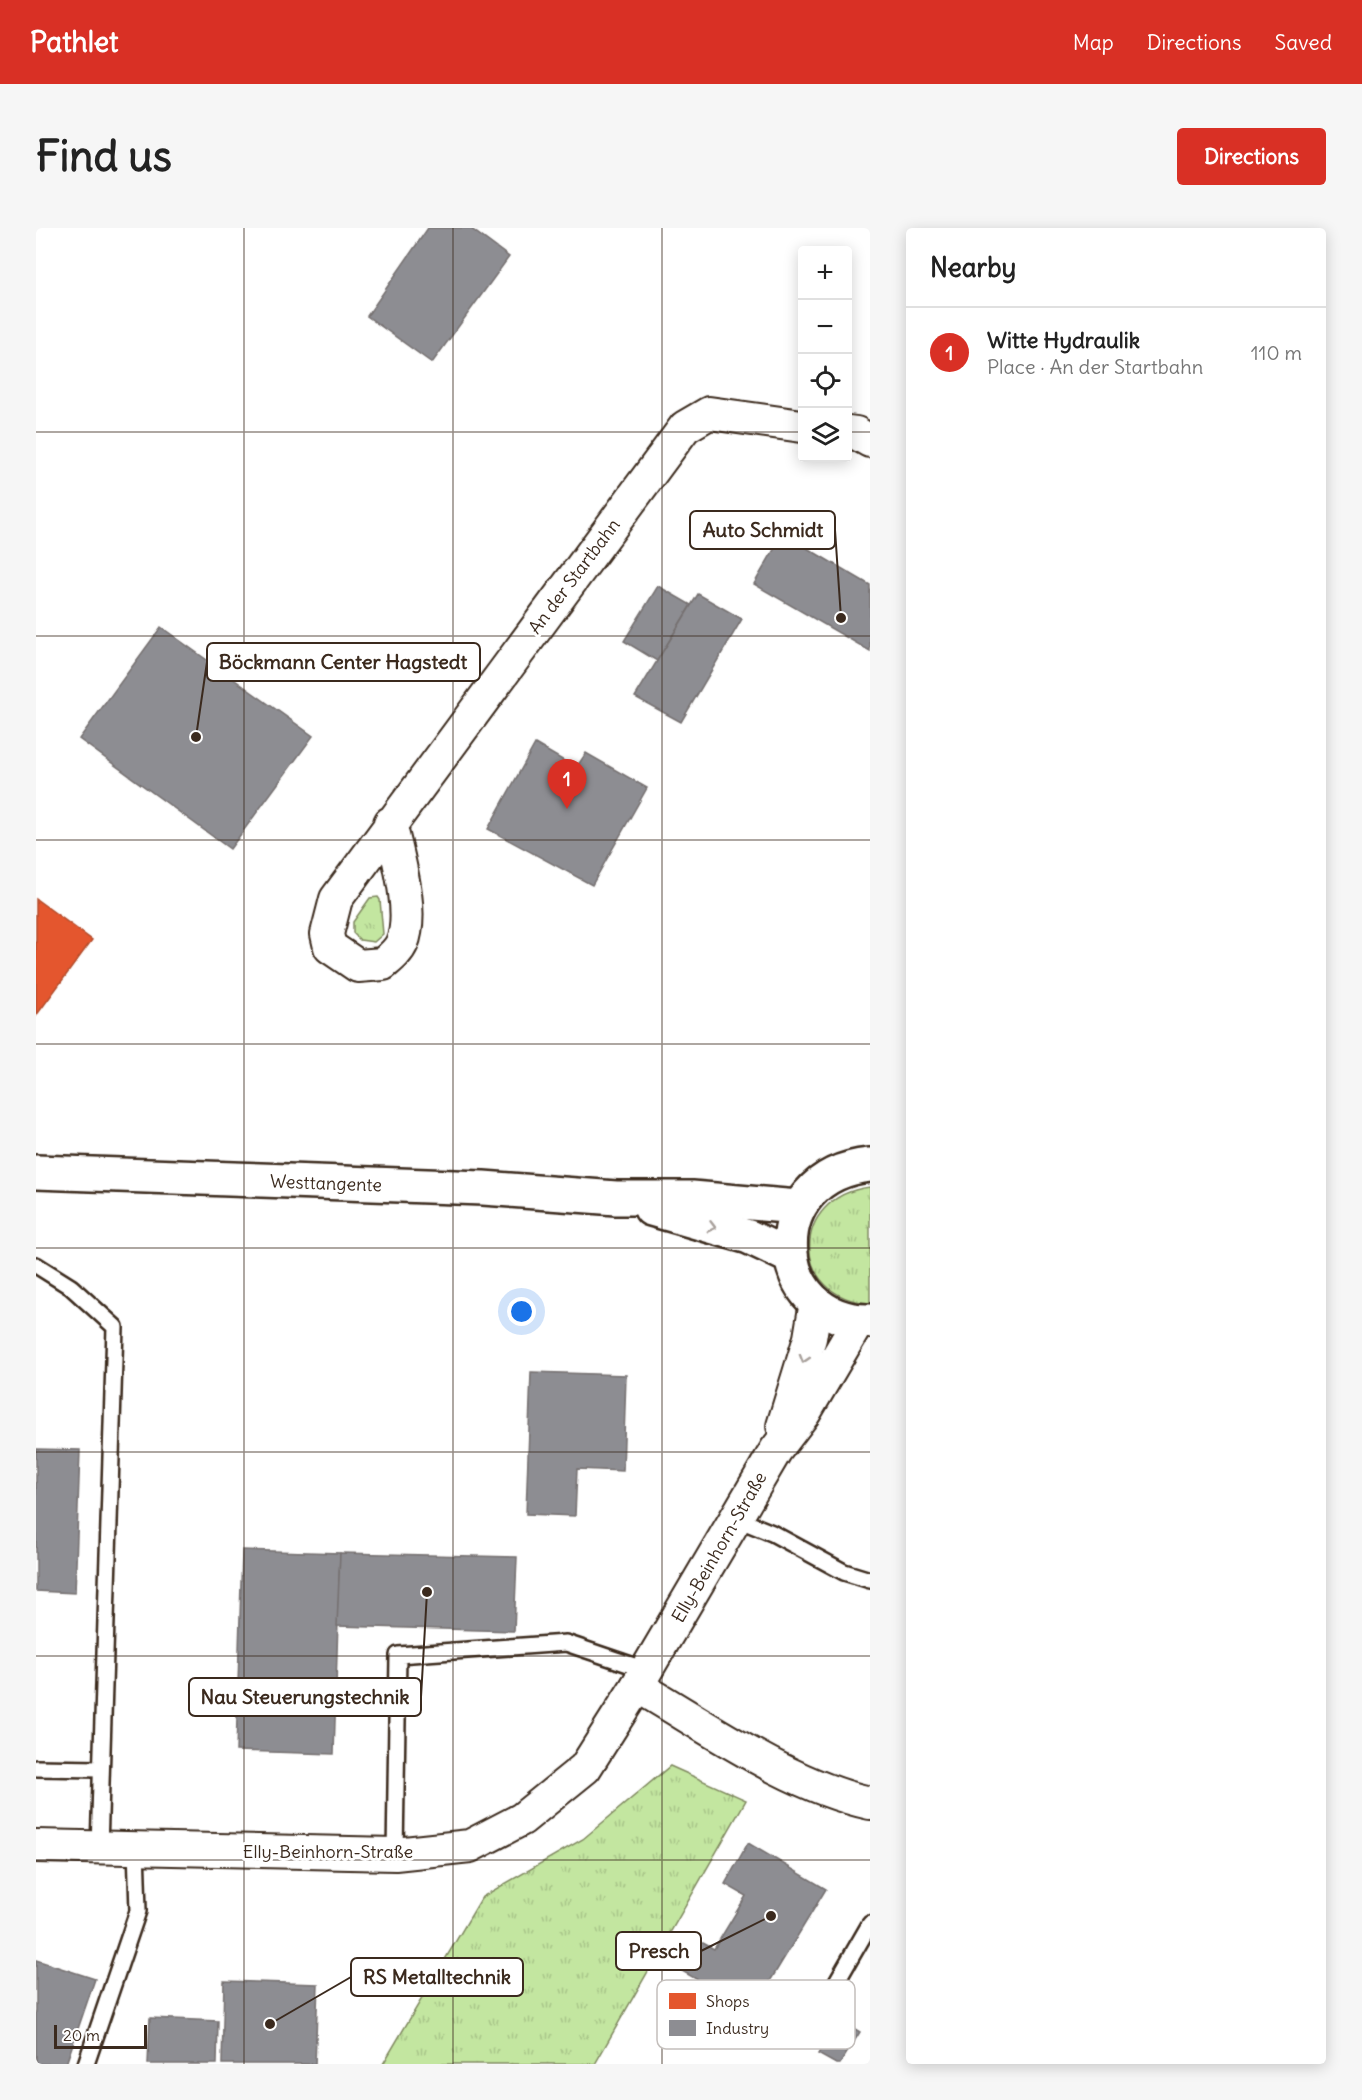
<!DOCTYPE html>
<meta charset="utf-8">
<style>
body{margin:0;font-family:Delius,sans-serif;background:#f6f6f6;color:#222}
.controls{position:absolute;right:18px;top:18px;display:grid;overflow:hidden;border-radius:6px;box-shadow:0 3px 15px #0003}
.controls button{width:54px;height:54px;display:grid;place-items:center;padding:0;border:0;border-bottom:2px solid #e0e0e0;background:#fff;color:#222;font:30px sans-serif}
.scale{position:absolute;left:18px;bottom:15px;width:93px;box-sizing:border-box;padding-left:6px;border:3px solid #3b2a1e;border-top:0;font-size:16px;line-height:21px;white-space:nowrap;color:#3b2a1e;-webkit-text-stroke:4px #fff;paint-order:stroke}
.you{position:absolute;left:486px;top:1084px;width:21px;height:21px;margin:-15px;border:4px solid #fff;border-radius:50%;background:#1a73e8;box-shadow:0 0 0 9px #1a73e833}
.badge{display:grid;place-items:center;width:39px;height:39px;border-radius:50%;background:#d93025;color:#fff;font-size:20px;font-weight:700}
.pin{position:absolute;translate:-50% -50px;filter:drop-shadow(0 2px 3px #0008)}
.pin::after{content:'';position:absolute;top:32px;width:21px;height:18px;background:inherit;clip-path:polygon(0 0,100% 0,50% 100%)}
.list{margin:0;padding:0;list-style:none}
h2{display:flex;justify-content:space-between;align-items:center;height:78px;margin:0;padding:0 24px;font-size:26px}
h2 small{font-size:20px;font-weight:400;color:#767676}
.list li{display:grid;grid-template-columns:39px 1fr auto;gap:18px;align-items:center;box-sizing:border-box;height:90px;padding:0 24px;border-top:2px solid #e0e0e0}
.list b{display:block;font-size:22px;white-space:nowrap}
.list p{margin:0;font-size:20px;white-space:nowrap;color:#767676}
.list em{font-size:20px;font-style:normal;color:#767676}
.icon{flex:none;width:33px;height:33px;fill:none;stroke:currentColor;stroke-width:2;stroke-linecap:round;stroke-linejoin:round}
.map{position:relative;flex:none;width:834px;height:1836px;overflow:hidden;border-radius:6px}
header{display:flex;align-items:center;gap:36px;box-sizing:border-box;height:84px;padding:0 30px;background:#d93025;color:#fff}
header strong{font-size:28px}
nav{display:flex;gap:33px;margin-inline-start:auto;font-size:21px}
.intro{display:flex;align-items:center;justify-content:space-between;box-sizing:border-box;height:144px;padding:0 36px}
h1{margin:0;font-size:42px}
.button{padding:15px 27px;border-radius:6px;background:#d93025;color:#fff;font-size:21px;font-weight:700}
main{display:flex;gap:36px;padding:0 36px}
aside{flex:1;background:#fff;border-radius:6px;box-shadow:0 3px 15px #0003}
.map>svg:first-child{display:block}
.grass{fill:url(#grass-tufts);stroke:#7f885f;stroke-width:1.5}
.shops{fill:#e4572e;stroke:#b14a29;stroke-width:1.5}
.industry{fill:#8d8d92;stroke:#746f6f;stroke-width:1.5}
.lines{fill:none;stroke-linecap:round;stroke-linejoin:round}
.lane-casing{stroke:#3b2a1e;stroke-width:20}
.street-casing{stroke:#3b2a1e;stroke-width:36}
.secondary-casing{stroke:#3b2a1e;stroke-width:38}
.lane{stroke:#fff;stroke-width:15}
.street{stroke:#fff;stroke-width:32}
.secondary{stroke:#fff;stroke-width:33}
.oneway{stroke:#a79f9a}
.grid{fill:none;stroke:#3b2a1e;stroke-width:1.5;stroke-opacity:0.55}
.labels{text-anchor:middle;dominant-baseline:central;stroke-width:6;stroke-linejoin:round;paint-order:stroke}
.street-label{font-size:18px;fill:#3b2a1e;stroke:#fff}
.key{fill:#fff;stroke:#c4bfbc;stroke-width:1.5}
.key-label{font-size:16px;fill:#3b2a1e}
.leader{fill:none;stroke:#3b2a1e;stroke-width:2}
.callout-dot{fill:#3b2a1e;stroke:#fff;stroke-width:2}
.callout{fill:#fff;stroke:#3b2a1e;stroke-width:2}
.callout-label{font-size:20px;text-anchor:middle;font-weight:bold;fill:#3b2a1e}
</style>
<header>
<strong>Pathlet</strong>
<nav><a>Map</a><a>Directions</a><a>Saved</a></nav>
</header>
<div class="intro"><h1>Find us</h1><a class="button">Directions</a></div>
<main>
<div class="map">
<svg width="834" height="1836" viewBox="0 0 834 1836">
<defs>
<pattern id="grass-tufts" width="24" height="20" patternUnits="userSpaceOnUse" patternTransform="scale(1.5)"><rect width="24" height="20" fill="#c3e6a0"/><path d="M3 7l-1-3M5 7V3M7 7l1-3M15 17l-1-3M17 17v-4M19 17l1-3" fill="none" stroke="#a8c589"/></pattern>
</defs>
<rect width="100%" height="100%" fill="#fff"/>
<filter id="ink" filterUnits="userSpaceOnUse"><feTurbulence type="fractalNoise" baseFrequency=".0167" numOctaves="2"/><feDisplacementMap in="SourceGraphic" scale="12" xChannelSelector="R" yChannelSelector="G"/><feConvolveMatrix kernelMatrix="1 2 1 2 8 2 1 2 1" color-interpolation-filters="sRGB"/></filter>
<g filter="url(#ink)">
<!-- grass -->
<g class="grass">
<path d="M 342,669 L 344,672 L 347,706 L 338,714 L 324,712 L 317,705 L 317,694 L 334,670 Z"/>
<path d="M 834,959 L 834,1075 C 755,1071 752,969 834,959 Z"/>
<path d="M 634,1538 L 710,1572 L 559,1836 L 347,1836 L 446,1669 L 547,1611 Z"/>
</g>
<!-- shops -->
<path class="shops" d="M 0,671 L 56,712 L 0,788 Z"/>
<!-- industry -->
<g class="industry">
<path d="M 392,0 L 434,0 L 473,29 L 396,135 L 331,88 Z"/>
<path d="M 747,306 L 834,357 L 834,423 L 718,356 Z"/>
<path d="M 622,358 L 655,377 L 621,433 L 588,413 Z"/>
<path d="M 662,366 L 706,391 L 645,494 L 599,469 Z"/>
<path d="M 125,399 L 277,508 L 194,621 L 43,511 Z"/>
<path d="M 499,516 L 540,540 L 550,525 L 611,560 L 556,657 L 452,601 Z"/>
<path d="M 495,1144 L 590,1147 L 587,1243 L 541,1241 L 539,1288 L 490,1286 Z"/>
<path d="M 0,1221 L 44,1222 L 39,1365 L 0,1363 Z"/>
<path d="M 206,1322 L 304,1325 L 298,1526 L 200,1523 Z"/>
<path d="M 304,1325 L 481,1329 L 478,1403 L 301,1398 Z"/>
<path d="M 712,1615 L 790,1661 L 716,1783 L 639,1739 L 656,1709 L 678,1721 L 710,1668 L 689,1656 Z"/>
<path d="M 0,1732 L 59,1751 L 30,1836 L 0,1836 Z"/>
<path d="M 188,1753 L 282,1756 L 279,1836 L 186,1836 Z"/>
<path d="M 114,1790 L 182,1793 L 181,1836 L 112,1836 Z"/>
<path d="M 803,1791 L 824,1804 L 804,1836 L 800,1836 L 782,1826 Z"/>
</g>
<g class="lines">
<defs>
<g id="lane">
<path d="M 0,1037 L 35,1059 L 79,1099 L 63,1620"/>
<path d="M 699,1290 L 736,1305 L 808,1344 L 834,1352"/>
<path d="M 0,1540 L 64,1541"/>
<path d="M 359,1626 L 362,1427 L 530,1415 L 610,1442"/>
<path d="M 785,1781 L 834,1696"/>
<path d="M 50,1836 L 102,1683 L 100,1620"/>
</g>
<g id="street">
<path d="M 812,204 L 820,205 L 834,213"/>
<path d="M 354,595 C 361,626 379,684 366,715 C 362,724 354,730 347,736 L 322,738 L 294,719 L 291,706 L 300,671 L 649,199 L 673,185 L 766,198"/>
<path d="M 747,1198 L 774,1110 L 780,1074"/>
<path d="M 601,1458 C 672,1499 754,1558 834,1575"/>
<path d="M 0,1618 L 359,1626 L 434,1618 L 486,1591 L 549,1540 L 601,1458 L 740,1222 L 769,1184 L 822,1094"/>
</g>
<g id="secondary">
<path d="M 834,937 C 721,948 735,1096 834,1093"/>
<path d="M 0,944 L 447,960 L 580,970 L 656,970 L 762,979"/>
<path d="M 615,981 L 713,1009 L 755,1029"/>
</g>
</defs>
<!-- lane casing -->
<use href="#lane" class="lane-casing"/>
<!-- street casing -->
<use href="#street" class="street-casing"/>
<!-- secondary casing -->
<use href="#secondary" class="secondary-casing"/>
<!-- lane -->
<use href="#lane" class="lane"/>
<!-- street -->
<use href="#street" class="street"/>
<!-- secondary -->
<use href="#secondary" class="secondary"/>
</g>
<!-- one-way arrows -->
<defs><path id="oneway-chevron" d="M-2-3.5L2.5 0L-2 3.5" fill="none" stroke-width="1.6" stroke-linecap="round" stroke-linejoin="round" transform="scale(1.5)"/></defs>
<g class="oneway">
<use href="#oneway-chevron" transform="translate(676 999) rotate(15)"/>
<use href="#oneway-chevron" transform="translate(768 1131) rotate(107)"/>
</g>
</g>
<!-- grid -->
<path class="grid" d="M 208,0 L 208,1836M 417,0 L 417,1836M 626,0 L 626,1836M 0,204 L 766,204M 812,204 L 834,204M 0,408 L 834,408M 0,612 L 834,612M 0,816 L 834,816M 0,1020 L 834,1020M 0,1224 L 834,1224M 0,1428 L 834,1428M 0,1632 L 834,1632"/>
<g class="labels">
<!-- street labels -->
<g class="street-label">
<text transform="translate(538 348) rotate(-53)">An der Startbahn</text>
<text transform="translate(290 955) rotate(2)">Westtangente</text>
<text transform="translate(683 1319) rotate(-60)">Elly-Beinhorn-Straße</text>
<text x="292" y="1623">Elly-Beinhorn-Straße</text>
</g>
</g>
<!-- legend -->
<rect x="621" y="1752" width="198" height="69" rx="9" class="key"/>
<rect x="633" y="1765" width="27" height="16" fill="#e4572e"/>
<rect x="633" y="1792" width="27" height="16" fill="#8d8d92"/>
<g class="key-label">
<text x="670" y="1779">Shops</text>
<text x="670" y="1806">Industry</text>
</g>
<!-- callouts -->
<path class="leader" d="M805 390L799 302M160 509L171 434M391 1364L385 1469M735 1688L665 1723M234 1796L315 1749"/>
<g class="callout-dot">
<circle cx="805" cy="390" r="6"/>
<circle cx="160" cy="509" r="6"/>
<circle cx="391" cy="1364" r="6"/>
<circle cx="735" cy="1688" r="6"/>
<circle cx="234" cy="1796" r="6"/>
</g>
<g class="callout">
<rect x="654" y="283" width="145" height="38" rx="6"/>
<rect x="171" y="415" width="273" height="38" rx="6"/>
<rect x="153" y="1450" width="232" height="38" rx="6"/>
<rect x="580" y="1704" width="85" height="38" rx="6"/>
<rect x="315" y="1730" width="172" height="38" rx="6"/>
</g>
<g class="callout-label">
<text x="727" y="309">Auto Schmidt</text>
<text x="307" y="441">Böckmann Center Hagstedt</text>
<text x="269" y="1476">Nau Steuerungstechnik</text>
<text x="623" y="1730">Presch</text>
<text x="401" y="1756">RS Metalltechnik</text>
</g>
</svg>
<div class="controls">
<button>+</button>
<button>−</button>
<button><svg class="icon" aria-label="locate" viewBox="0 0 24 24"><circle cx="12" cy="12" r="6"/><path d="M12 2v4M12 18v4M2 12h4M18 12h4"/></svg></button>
<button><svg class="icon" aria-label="layers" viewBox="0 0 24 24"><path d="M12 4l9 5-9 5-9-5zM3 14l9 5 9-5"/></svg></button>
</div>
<div class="scale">20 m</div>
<div class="you"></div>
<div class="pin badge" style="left:531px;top:581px">1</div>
</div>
<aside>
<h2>Nearby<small></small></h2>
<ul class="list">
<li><span class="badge">1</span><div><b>Witte Hydraulik</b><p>Place · An der Startbahn</p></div><em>110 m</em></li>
</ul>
</aside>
</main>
